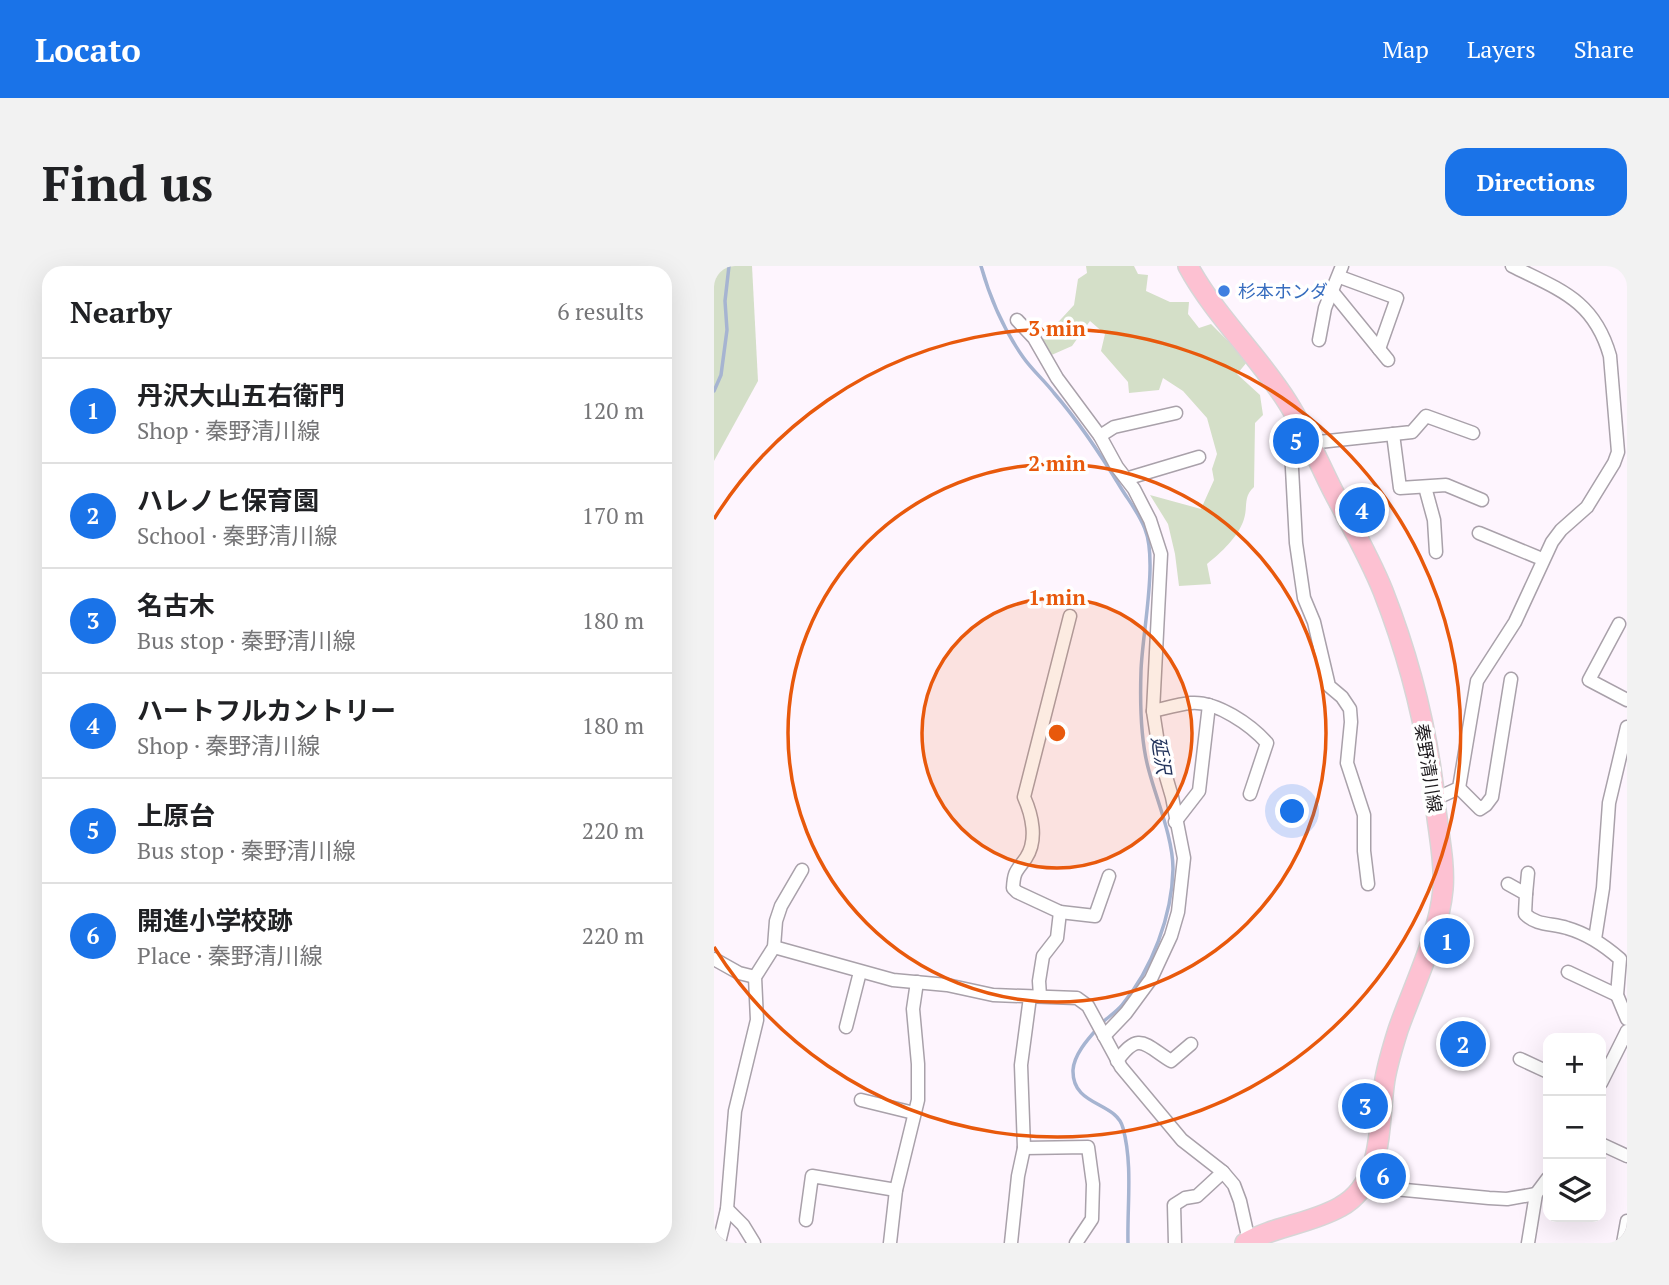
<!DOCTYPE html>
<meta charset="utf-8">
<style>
body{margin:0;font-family:"PT Serif","Noto Sans JP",serif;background:#f2f2f2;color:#202124}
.controls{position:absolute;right:21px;bottom:21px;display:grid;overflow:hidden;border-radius:14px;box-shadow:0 7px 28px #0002}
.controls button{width:63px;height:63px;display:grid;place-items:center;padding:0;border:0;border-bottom:2px solid #e0e0e0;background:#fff;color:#202124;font:35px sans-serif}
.you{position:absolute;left:579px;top:546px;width:24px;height:24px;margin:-18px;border:5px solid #fff;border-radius:50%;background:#1a73e8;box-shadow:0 0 0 10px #1a73e833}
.badge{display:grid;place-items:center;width:46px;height:46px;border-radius:50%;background:#1a73e8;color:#fff;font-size:23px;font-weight:700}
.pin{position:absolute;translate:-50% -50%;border:4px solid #fff;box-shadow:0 2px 7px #0006}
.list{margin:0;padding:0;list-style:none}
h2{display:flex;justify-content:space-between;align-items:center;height:91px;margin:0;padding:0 28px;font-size:30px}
h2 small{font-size:23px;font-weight:400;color:#757577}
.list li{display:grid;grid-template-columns:46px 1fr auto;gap:21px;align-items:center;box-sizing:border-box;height:105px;padding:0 28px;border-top:2px solid #e0e0e0}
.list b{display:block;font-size:26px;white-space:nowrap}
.list p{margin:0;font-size:23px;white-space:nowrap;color:#757577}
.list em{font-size:23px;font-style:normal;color:#757577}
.icon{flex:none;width:38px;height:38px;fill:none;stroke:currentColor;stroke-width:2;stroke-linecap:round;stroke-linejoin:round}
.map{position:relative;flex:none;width:913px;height:977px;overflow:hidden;border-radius:21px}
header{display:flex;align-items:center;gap:42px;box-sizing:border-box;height:98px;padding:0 35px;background:#1a73e8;color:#fff}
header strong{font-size:33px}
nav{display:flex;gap:38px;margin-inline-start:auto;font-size:24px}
.intro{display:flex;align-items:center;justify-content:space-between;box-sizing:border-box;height:168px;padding:0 42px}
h1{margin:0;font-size:49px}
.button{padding:18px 32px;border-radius:21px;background:#1a73e8;color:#fff;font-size:24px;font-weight:700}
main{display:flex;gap:42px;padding:0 42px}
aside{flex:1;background:#fff;border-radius:21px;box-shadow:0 7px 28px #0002}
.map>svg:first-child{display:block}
.green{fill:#d4dfc8}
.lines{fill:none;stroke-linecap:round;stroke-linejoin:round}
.stream{stroke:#a6b4d1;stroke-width:3.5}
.minor-casing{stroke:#a9a1aa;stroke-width:15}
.primary-casing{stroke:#d6d6d6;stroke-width:22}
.minor{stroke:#fff;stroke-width:12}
.primary{stroke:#fdc1d2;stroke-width:19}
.ring{fill:none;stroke:#e8590c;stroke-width:3.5}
.shop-dot{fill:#3f7fe0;stroke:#fff;stroke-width:2.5}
.labels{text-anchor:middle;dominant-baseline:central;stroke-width:7;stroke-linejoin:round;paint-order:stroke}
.shop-label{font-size:18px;fill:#366cbe;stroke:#fff;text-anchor:start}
.street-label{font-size:18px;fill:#1d1a1d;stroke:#fff}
.water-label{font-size:19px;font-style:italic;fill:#22335b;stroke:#fff}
.centre{fill:#e8590c;stroke:#fff;stroke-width:3.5}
.ring-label{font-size:21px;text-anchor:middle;font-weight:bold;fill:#e8590c;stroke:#fff;stroke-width:7;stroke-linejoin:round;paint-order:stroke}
</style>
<header>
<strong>Locato</strong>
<nav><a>Map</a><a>Layers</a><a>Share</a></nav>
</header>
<div class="intro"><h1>Find us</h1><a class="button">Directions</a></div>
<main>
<aside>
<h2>Nearby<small>6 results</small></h2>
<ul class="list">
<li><span class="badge">1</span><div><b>丹沢大山五右衛門</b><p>Shop · 秦野清川線</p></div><em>120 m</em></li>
<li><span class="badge">2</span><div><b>ハレノヒ保育園</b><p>School · 秦野清川線</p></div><em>170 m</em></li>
<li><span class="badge">3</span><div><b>名古木</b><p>Bus stop · 秦野清川線</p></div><em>180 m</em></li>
<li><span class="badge">4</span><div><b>ハートフルカントリー</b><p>Shop · 秦野清川線</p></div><em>180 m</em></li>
<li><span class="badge">5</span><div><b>上原台</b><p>Bus stop · 秦野清川線</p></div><em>220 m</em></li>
<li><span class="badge">6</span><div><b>開進小学校跡</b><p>Place · 秦野清川線</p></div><em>220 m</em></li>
</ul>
</aside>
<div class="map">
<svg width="913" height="977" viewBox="0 0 913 977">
<rect width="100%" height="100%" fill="#fef5fe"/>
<!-- green -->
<g class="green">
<path d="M 0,0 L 38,0 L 44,115 L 0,195 Z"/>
<path d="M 372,0 L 420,0 L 424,8 L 434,9 L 432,25 L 456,36 L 475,36 L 474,48 L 485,62 L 497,58 L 534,95 L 523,108 L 546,129 L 549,149 L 541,157 L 540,221 C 529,231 534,240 530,253 C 525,270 507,287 493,298 L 497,318 L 465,320 L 461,288 L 454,258 L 436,229 L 487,243 L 500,214 L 498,203 L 503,188 L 493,152 L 469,125 L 449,112 L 445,124 L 415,127 L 414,116 L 387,85 L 391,68 L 376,55 L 358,80 L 333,91 L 324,78 L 360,39 L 364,13 L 373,7 Z"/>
</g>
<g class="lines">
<!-- stream -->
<g class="stream">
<path d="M 267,0 C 276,32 290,64 309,91 C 318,104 330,114 340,127 C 365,156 387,189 407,222 C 415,235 426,249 431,263 C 444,295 428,369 427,405 C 426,435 427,477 435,505 C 443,535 459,572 459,603 C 458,650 438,703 408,739 C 402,746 394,751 388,757"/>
<path d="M 0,125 L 7,109 L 13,64 L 11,35 L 15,0"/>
<path d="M 383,763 C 373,774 360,789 359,804 C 358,841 402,835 409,862 C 419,899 413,940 414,977"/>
</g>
<defs>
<g id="minor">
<path d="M 626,11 L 683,32 L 665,83"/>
<path d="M 617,24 L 674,94"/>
<path d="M 303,54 L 320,72 L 343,112 L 386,170 L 403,201 L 420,223 L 436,254 L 447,288 L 439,445 L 446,490 L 458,531 L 470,592 L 464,646 L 457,670 L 437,713 L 412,747 L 390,770"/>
<path d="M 605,74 L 611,42 L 628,0"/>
<path d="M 581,152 L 576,165 L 582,277 L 590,332 L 600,356 L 615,420 L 628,431 L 636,443 L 637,456 L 633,497 L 650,549 L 650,585 L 654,618"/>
<path d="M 679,168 L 686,222 L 732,219 L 768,234"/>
<path d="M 386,170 L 400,161 L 462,147"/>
<path d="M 597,181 L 605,176 L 698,166 L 712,150 L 759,167"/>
<path d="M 415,215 L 418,211 L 485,191"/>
<path d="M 711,221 L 720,254 L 722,286"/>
<path d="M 765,267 L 828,293"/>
<path d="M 905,358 L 875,414 L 913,434"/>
<path d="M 439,445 C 452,442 465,438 477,437 C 503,435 537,459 553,477 L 536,528"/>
<path d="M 745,522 L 766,543 L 772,539 L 778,531 L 797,413"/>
<path d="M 721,533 L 745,522 L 763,415 L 801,356 L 838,276 L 847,264 L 873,241 L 900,197 L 904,186 L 896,90 C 880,34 846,24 798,0"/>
<path d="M 461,556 L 485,525 L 495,439"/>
<path d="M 794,618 L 812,628 L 811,648 C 823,660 838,657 853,662 C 874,668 890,679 906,693 L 903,729 L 913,753"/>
<path d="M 812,628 L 814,607"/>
<path d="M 346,646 L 381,650 L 395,610"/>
<path d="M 881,673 L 889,622 L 895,537 L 913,461"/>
<path d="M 60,681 L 179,714 L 233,719 L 279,729 L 363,732 L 374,740 L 407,801 L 468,874 L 509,906 L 520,919 L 526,935 L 535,975"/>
<path d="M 0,693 L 25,707 L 41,711"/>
<path d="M 854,706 L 903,729"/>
<path d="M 326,730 L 325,715 L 329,690 L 343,672 L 346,646 L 303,626 L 299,622 C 300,604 303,605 312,592 C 324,574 318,549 310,531 L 356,350"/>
<path d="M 132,761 L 146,706"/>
<path d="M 806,793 L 834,806"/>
<path d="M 403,795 C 425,765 430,778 457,795 L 477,778"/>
<path d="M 887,817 L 913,765"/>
<path d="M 147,834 L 200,847"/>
<path d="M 887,878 L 913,890"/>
<path d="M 310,882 L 374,881 L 379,918 L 378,953 L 362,977"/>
<path d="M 649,920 L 775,932 L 793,933 L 822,928"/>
<path d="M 13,943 L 29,959 L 40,977"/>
<path d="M 92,954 L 98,910 L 182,924"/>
<path d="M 5,977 L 13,943 L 21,845 L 43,754 L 41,711 L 60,681 L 62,655 L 67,640 L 88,604"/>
<path d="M 176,977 L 182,924 L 204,834 L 204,798 L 199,743 L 203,716"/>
<path d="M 297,977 L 304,910 L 310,882 L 307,799 L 316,731"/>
<path d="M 461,977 L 460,939 L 471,932 L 483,930 L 509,906"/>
<path d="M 814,977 L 822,928 L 834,912"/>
<path d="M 909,977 L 913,955"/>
</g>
<path id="primary" d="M 474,0 C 501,50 544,89 574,137 C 591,164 604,195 618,223 C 635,256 655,290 669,325 C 696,394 715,470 722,544 C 725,570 731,597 729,623 C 725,669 699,721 684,764 C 679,780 674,796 671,813 C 664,856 671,917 626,941 C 596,958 560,960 531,977"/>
</defs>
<!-- minor casing -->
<use href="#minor" class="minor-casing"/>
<!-- primary casing -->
<use href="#primary" class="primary-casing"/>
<!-- minor -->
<use href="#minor" class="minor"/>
<!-- primary -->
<use href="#primary" class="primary"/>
</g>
<!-- distance rings -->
<circle cx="343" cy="467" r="135" fill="#e8590c" fill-opacity=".12"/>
<g class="ring">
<circle cx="343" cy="467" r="135"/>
<circle cx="343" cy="467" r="269"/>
<path d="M0 253A404 404 0 1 1 0 681"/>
</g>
<!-- markers -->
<circle class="shop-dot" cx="510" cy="25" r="7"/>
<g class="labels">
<!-- shop labels -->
<g class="shop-label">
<text x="524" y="25">杉本ホンダ</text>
</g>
<!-- street labels -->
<g class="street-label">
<text transform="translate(715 502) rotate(81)">秦野清川線</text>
</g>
<!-- water labels -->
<g class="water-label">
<text transform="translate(448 489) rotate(81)">延沢</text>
</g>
</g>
<circle cx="343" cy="467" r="10" class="centre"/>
<g class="ring-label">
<text x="343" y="70">3 min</text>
<text x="343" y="205">2 min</text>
<text x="343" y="339">1 min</text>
</g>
</svg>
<div class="controls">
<button>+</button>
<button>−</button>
<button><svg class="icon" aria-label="layers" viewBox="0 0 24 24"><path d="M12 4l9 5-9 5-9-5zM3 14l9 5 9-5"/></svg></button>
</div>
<div class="you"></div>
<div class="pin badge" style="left:733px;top:675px">1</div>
<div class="pin badge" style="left:749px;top:778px">2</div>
<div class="pin badge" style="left:651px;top:840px">3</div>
<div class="pin badge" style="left:648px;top:244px">4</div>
<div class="pin badge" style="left:582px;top:175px">5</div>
<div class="pin badge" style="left:669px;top:910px">6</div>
</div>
</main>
